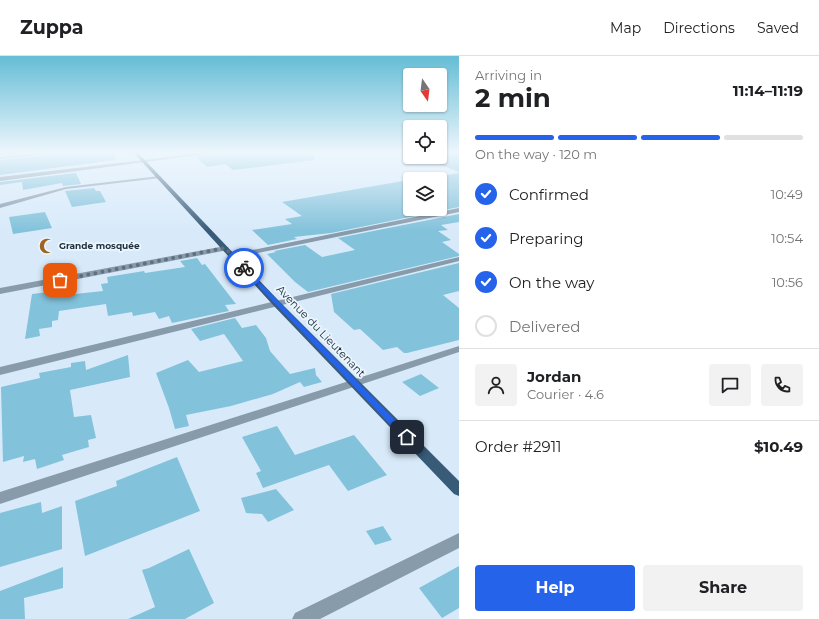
<!DOCTYPE html>
<meta charset="utf-8">
<style>
:root{--surface:#fff;--page:#f2f2f2;--text:#202124;--muted:#757577;--line:#e0e0e0;--accent:#2563eb}
body{margin:0;font-family:Montserrat,sans-serif;background:var(--page);color:var(--text);height:100vh;display:flex;flex-direction:column;font-size:15px;white-space:nowrap}
*{box-sizing:border-box;margin:0}
p{font-size:13px;color:var(--muted)}
.icon{flex:none;width:22px;height:22px;fill:none;stroke:currentColor;stroke-width:2;stroke-linecap:round;stroke-linejoin:round}
.map{position:relative;flex:1;overflow:hidden}
.sheet{display:flex;flex-direction:column;background:var(--surface);width:360px}
.sheet>*{flex:none}
.needle{width:26px;rotate:166deg}
.buttons{position:absolute;left:403px;top:12px;display:grid;gap:8px}
.buttons a{display:grid;place-items:center;width:44px;height:44px;border-radius:4px;background:var(--surface);box-shadow:0 1px 3px #0004;font-size:20px}
.pin{position:absolute;display:grid;place-items:center;width:34px;height:34px;color:#fff;margin:-17px;border-radius:8px;box-shadow:0 2px 6px #0006}
.courier{position:absolute;display:grid;place-items:center;width:40px;height:40px;margin:-20px;border:3px solid #2563eb;border-radius:50%;background:#fff;color:#222;box-shadow:0 1px 5px #0007}
.overview em{font-style:normal;font-weight:700}
.overview div{display:flex;flex-direction:column-reverse}
.overview{display:flex;align-items:center;justify-content:space-between;height:68px;padding:0 16px}
h1{font-size:26px;font-weight:700;line-height:30px}
.bar{display:grid;grid-template-columns:repeat(4,1fr);gap:6px 4px;align-content:center;height:48px;padding:0 16px}
.bar i{height:5px;border-radius:3px;background:var(--line)}
.bar .current{background:var(--accent)}
.bar p{grid-column:span 4}
.line{display:flex;align-items:center;gap:10px;padding:0 16px;border-top:1px solid var(--line)}
.line div{flex:1}
.round{display:grid;place-items:center;flex:none;width:42px;height:42px;border-radius:4px;background:var(--page)}
ol{padding:0 16px;list-style:none}
li{display:flex;align-items:center;gap:12px;height:44px}
li p{margin-inline-start:auto}
li .icon{padding:4px;border-radius:50%;background:var(--accent);color:#fff;stroke-width:4}
li:last-child{color:var(--muted)}
li i{width:22px;height:22px;border:2px solid var(--line);border-radius:50%}
.action{display:flex;gap:8px;margin-top:auto;padding:8px 16px}
.action a{flex:1;height:46px;border-radius:4px;background:var(--accent);color:#fff;font-size:16px;font-weight:700;line-height:46px;text-align:center}
.action a+a{background:var(--page);color:var(--text)}
header{display:flex;align-items:center;gap:24px;box-sizing:border-box;height:56px;padding:0 20px;background:var(--surface);border-bottom:1px solid var(--line)}
header strong{font-size:19px}
nav{display:flex;gap:22px;margin-inline-start:auto;font-size:14px}
main{display:flex;flex:1;min-height:0}
.map>svg:first-child{display:block}
.building{fill:#83c2db}
.lines{fill:none;stroke-linecap:round;stroke-linejoin:round}
.service{fill:#889bab;fill-rule:evenodd}
.minor{fill:#889bab;fill-rule:evenodd}
.primary{fill:#385b78;fill-rule:evenodd}
.route{fill:#2563eb}
.done{stroke:#5f7180;stroke-width:4;stroke-dasharray:0 7.2}
.labels{text-anchor:middle;stroke-width:3.5;stroke-linejoin:round;paint-order:stroke}
.far-poi-label{font-size:9px;font-weight:bold;fill:#1e303f;stroke:#ecf6fe;text-anchor:start}
.street-label{font-size:11px;fill:#1e303f;stroke:#ecf6fe}
</style>
<header>
<strong>Zuppa</strong>
<nav><a>Map</a><a>Directions</a><a>Saved</a></nav>
</header>
<main>
<div class="map">
<svg width="459" height="563" viewBox="0 0 459 563">
<rect width="100%" height="100%" fill="#d8eafa"/>
<path class="building" d="M0 96H37L0 99Z
M63 96H114L115 104 0 119V104L62 97Z
M223 96H314V104L233 114 225 108 207 111 196 101 222 97Z
M440 96H459V116L421 101H440Z
M76 117 81 128 63 130 62 127 23 134 22 126 0 129V126Z
M459 117V151L331 177 294 181 297 183 268 189 252 174 292 168 285 163 302 160 282 146 403 125H410V153H440V123H423Z
M94 132 96 135H100L106 146 72 151 65 135Z
M45 156 52 172 13 178 9 161Z
M459 158V166L441 169 448 174 438 175 451 184 442 186 459 198V200L308 236 295 226 267 198 276 196 274 195 305 189 322 201 355 194 338 182Z
M197 202 202 209 205 208 236 248 225 249 229 255 172 267 169 260 159 263 155 256 133 260 132 256 108 260 106 248 59 255 58 264 52 265V271L39 273 40 280 25 283 32 238 74 233 75 238 103 235 101 228 108 227 107 221 144 215 145 217 185 211 180 205Z
M459 207V235L443 239 459 252V284L407 297H404L397 291 383 294 360 273 354 274 334 256 331 238Z
M235 262 242 272 256 269 266 282 270 295 290 318 315 312 316 319 322 326 304 331 300 326 273 338 231 350 186 359 189 370 175 373 169 352 156 317 188 304 199 316 243 305 224 278 200 285 191 273Z
M128 299 130 321 70 334 74 361 91 359 96 382 88 384 89 391 62 399 64 404 37 413 35 403 23 406 24 400 3 406 1 331 40 322 39 317 71 311V307L85 305 86 314Z
M421 318 439 332 420 340 402 326Z
M277 370 295 399 354 379 387 419 348 435 329 409 263 432 256 417 261 415 242 381Z
M177 401 200 455 85 500 75 445 117 430 116 425Z
M276 433 294 454 268 466 262 458 246 457 241 442Z
M41 446 42 457 62 450V493L0 511V457Z
M383 470 392 484 375 489 366 475Z
M189 493 214 547 185 563H128L155 551 142 514 149 512Z
M459 510V552L442 562 419 532Z
M63 511V532L24 542 25 563H0V535Z"/>
<g class="lines">
<path class="service" d="M159 120 161 121V122L66 133 0 152V148L66 131Z"/>
<path class="minor" d="M49 96H62L0 103V101Z
M211 96H222L0 125V121Z
M459 152V156L233 202 229 200 233 198Z
M225 190 229 192 228 194 0 238V232Z
M459 201V205L0 319V311Z
M459 290V296L0 448V436Z
M459 477V492L320 563H292L295 557Z"/>
<path class="primary" d="M133 96H137L279 245 459 425V440L454 438 273 249Z"/>
</g>
<linearGradient id="sky" x2="0" y2="1"><stop stop-color="#65bdd6"/><stop offset="0.55" stop-color="#edf6fd"/><stop offset="1" stop-color="#edf6fd" stop-opacity="0"/></linearGradient>
<rect width="459" height="175" fill="url(#sky)"/>
<path class="route" d="M244 210 410 379V383H404L242 213Z"/>
<g class="lines">
<path class="done" d="M60 224 225 192 244 212"/>
</g>
<defs>
<symbol id="mosque-bare" viewBox="-9 -9 18 18"><path d="M3.5-4.9A6 6 0 1 0 3.5 4.9A5 5 0 1 1 3.5-4.9Z" fill="#9f6524" stroke="#ecf6fe" stroke-width="2.5" paint-order="stroke"/></symbol>
</defs>
<g fill-rule="evenodd">
<use href="#mosque-bare" x="36" y="179" width="22" height="22"/>
</g>
<g class="labels">
<g class="far-poi-label">
<text x="59" y="193">Grande mosquée</text>
</g>
<g class="street-label">
<text transform="translate(321 275) rotate(46)" y="4">Avenue du Lieutenant</text>
</g>
</g>
</svg>
<div class="buttons">
<a><svg class="needle" viewBox="-14 -14 28 28"><path d="M0-13l5 13h-10z" fill="#e53935"/><path d="M0 13l5-13h-10z" fill="#757577"/></svg></a>
<a><svg class="icon" aria-label="locate" viewBox="0 0 24 24"><circle cx="12" cy="12" r="6"/><path d="M12 2v4M12 18v4M2 12h4M18 12h4"/></svg></a>
<a><svg class="icon" aria-label="layers" viewBox="0 0 24 24"><path d="M12 4l9 5-9 5-9-5zM3 14l9 5 9-5"/></svg></a>
</div>
<div class="pin" style="left:60px;top:224px;background:#ea580c"><svg class="icon" aria-label="bag" viewBox="0 0 24 24"><path d="M5 8h14l-1 12H6zM9 8a3 3 0 0 1 6 0"/></svg></div>
<div class="pin" style="left:407px;top:381px;background:#1f2937"><svg class="icon" aria-label="home" viewBox="0 0 24 24"><path d="M3 11l9-7 9 7M6 9v11h12V9"/></svg></div>
<div class="courier" style="left:244px;top:212px"><svg class="icon" aria-label="bike" viewBox="0 0 24 24"><circle cx="6" cy="16" r="4"/><circle cx="18" cy="16" r="4"/><path d="M6 16l4-8h5l3 8M10 8l3 8H6M13 5h3"/></svg></div>
</div>
<section class="sheet">
<div class="overview"><div><h1>2 min</h1><p>Arriving in</p></div><em>11:14–11:19</em></div>
<div class="bar"><i class="current"></i><i class="current"></i><i class="current"></i><i></i><p>On the way · 120 m</p></div>
<ol>
<li><svg class="icon" aria-label="check" viewBox="0 0 24 24"><path d="M5 12l5 5 9-10"/></svg>Confirmed<p>10:49</p></li>
<li><svg class="icon" aria-label="check" viewBox="0 0 24 24"><path d="M5 12l5 5 9-10"/></svg>Preparing<p>10:54</p></li>
<li><svg class="icon" aria-label="check" viewBox="0 0 24 24"><path d="M5 12l5 5 9-10"/></svg>On the way<p>10:56</p></li>
<li><i></i>Delivered</li>
</ol>
<div class="line" style="height:72px"><a class="round"><svg class="icon" aria-label="person" viewBox="0 0 24 24"><circle cx="12" cy="8" r="4"/><path d="M4 21q1-7 8-7t8 7"/></svg></a><div><b>Jordan</b><p>Courier · 4.6</p></div><a class="round"><svg class="icon" aria-label="chat" viewBox="0 0 24 24"><path d="M4 5h16v11H9l-5 4z"/></svg></a><a class="round"><svg class="icon" aria-label="phone" viewBox="0 0 24 24"><path d="M5 4h4l2 5-3 2q2 4 5 5l2-3 5 2v4C11 20 4 13 5 4z"/></svg></a></div>
<div class="line" style="height:52px"><div>Order #2911</div><b>$10.49</b></div>
<div class="action"><a>Help</a><a>Share</a></div>
</section>
</main>
